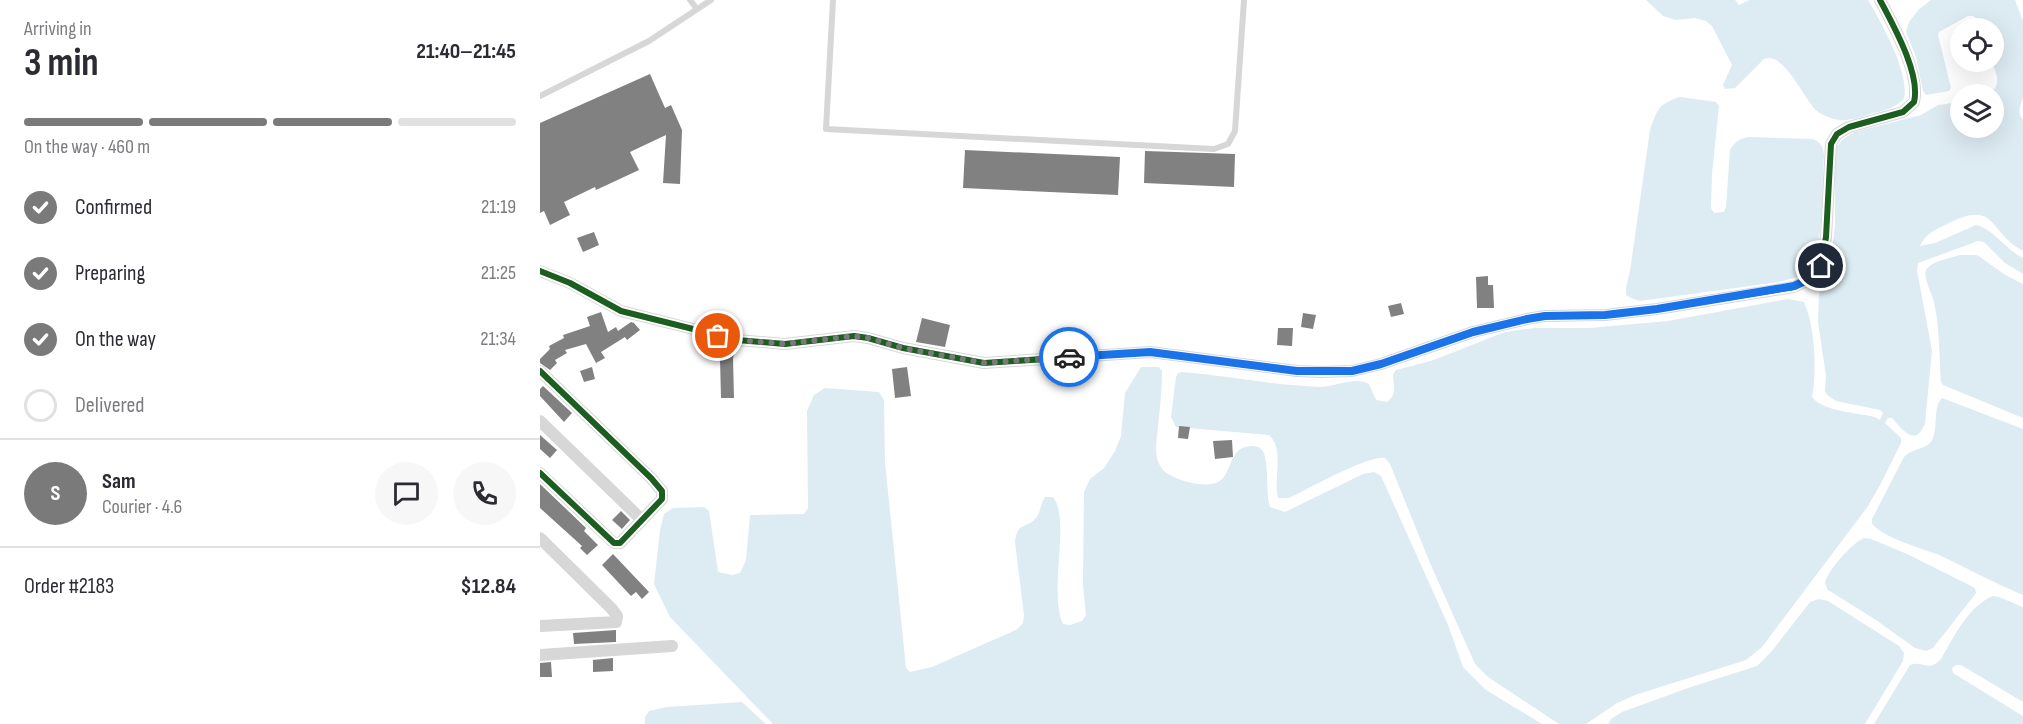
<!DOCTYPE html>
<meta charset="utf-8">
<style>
:root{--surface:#fff;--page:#f7f7f7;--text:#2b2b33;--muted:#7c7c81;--line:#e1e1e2;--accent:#7a7a7a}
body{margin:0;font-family:"Sofia Sans Condensed",sans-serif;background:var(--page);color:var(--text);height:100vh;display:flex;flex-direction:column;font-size:22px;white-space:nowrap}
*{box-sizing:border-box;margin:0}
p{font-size:20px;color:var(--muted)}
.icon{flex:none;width:33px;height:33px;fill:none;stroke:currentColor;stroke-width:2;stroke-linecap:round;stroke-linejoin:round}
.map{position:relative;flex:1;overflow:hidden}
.details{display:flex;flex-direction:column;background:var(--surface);width:540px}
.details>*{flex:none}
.tools{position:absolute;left:1410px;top:18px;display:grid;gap:12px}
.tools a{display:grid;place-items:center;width:54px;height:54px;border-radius:50%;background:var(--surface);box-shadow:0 6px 24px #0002;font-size:30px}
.pin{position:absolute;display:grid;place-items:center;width:51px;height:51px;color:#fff;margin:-26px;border:3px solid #fff;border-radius:50%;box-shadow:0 2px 6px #0007}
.courier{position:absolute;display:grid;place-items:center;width:60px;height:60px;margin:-30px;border:4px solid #1a73e8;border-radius:50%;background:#fff;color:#222;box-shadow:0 2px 8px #0007}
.overview em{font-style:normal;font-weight:700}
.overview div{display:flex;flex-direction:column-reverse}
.overview{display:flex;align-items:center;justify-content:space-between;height:102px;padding:0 24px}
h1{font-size:39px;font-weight:700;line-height:45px}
.bar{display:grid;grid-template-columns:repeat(4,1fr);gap:9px 6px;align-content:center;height:72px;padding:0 24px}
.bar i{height:8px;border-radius:4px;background:var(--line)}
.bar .selected{background:var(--accent)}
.bar p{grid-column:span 4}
.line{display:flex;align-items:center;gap:15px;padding:0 24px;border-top:2px solid var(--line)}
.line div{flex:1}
.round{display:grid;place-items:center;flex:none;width:63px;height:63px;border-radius:32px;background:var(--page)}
ol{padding:0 24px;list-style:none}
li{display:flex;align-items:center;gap:18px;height:66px}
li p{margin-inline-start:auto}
li .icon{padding:6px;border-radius:50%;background:var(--accent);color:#fff;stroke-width:4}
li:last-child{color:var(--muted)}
li i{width:33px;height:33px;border:3px solid var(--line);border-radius:50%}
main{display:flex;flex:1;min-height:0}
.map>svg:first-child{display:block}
.water{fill:#ddebf3}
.building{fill:#818181}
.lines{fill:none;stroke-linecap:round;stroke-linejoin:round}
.service{stroke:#d7d7d7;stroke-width:6}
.minor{stroke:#d7d7d7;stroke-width:12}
.cycleway-casing{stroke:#fff;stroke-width:10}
.cycleway{stroke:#1b5e20;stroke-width:6}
.done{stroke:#7a7a7a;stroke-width:6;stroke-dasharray:0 10.8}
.route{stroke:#1a73e8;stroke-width:8}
</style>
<main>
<section class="details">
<div class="overview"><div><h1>3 min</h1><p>Arriving in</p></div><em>21:40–21:45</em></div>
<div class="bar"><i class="selected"></i><i class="selected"></i><i class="selected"></i><i></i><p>On the way · 460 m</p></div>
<ol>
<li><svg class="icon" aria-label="check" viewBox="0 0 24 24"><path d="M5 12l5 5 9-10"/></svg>Confirmed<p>21:19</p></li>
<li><svg class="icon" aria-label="check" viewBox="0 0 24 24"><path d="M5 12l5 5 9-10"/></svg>Preparing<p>21:25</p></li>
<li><svg class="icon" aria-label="check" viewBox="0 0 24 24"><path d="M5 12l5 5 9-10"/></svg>On the way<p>21:34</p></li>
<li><i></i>Delivered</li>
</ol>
<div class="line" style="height:108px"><b class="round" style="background:var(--accent);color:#fff">S</b><div><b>Sam</b><p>Courier · 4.6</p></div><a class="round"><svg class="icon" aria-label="chat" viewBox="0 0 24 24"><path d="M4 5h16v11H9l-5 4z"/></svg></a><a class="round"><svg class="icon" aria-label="phone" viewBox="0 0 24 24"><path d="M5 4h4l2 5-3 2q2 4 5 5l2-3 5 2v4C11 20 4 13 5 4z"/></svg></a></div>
<div class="line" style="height:78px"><div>Order #2183</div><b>$12.84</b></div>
</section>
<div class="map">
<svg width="1483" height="724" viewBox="0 0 1483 724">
<rect width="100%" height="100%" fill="#fff"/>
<path class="water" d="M1106 0H1195L1199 5 1209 0H1328C1341 22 1370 73 1364 99 1355 108 1343 111 1330 114 1319 118 1306 122 1294 119 1289 118 1281 114 1277 111 1264 100 1244 50 1224 59L1195 88 1185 89 1183 85 1192 65 1172 26 1166 21 1155 18 1136 20 1123 16Z
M1391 0H1475L1483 21V98C1480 106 1477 113 1483 120V251C1446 231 1458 198 1405 225 1395 230 1384 235 1380 246L1395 243 1436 225C1455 230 1466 250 1483 258V274L1465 263 1444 242 1438 241 1378 263 1377 270 1392 351 1385 423C1376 448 1363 430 1352 418H1348L1345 423 1361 438V443L1341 483 1328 506 1222 647 1206 660 1095 695 1077 703 1046 724H1019L948 677 935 664 890 563 850 464 845 458C830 454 766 490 749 498H738C733 479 745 449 729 435L636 427 631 417 636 377 638 373 642 372C688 376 733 385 780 387 795 387 816 376 829 384L836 400 847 402C858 393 853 387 853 374L856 370 891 361 965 332 994 328H1049L1128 321 1248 299 1264 302C1275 325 1277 372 1272 397 1282 411 1317 413 1335 417L1340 420 1343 413 1340 410 1296 401 1287 395 1285 391 1286 376 1278 322 1279 295 1292 250 1295 225V149L1303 139 1314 132 1381 115 1398 105 1420 102V128H1454V94H1449C1462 85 1457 75 1452 62H1454V28H1439L1436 18 1433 16H1428L1399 32 1398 35 1411 88 1409 91 1386 95 1383 91 1376 57 1366 32 1369 22 1379 9Z
M1140 97 1176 102 1179 106 1172 174 1171 208 1174 213 1184 212 1186 207 1190 150C1195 141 1200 139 1209 137L1273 139C1281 143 1283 146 1284 155 1282 181 1284 251 1269 269 1262 277 1250 279 1239 282L1100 301 1091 298 1086 295V288L1090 271 1110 130C1117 110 1118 104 1140 97Z
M1420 255H1437L1467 276 1483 284V418L1403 385 1401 382C1399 355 1400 329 1394 302 1392 294 1383 277 1386 270 1391 261 1411 258 1420 255Z
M601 367H619L622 371C622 389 620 408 618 426 617 439 613 456 621 467 628 480 669 490 680 481 690 473 690 457 699 450 705 446 716 444 721 449 730 456 725 493 730 507L745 512 823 474 834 472 841 476 908 625 923 667 946 690 1002 724H233L130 617 114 584 120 530 124 514 133 508 164 507 169 511 178 572 192 575 200 573 206 560 210 515 264 514 268 508 267 411 274 395 285 388 339 392 344 400 345 462 366 668 370 672 392 667 476 630 483 623 484 615 475 542C477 520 489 530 498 515 501 509 501 503 505 497H513C531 519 508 591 523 624L530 625 542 621 546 615 543 585 544 492 550 479 564 468 575 451 581 436 585 393Z
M1402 398 1483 429V595C1454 583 1427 568 1399 555 1381 548 1344 538 1332 524V519L1364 457C1374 447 1387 450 1392 440 1399 427 1392 409 1402 398Z
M1324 538 1331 539 1367 554 1435 588 1436 593 1393 648 1386 651 1375 648 1336 620 1288 590 1285 583C1288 570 1311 544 1324 538Z
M1453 596 1459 597 1483 607V702L1421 665H1416L1412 668 1413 673 1483 716V724H1334L1370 665C1384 660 1388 673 1401 659 1414 637 1428 606 1453 596Z
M1279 599 1288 601 1359 646 1364 653 1363 661 1325 724H1068L1071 719 1082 712 1148 688 1217 666 1232 651 1270 602Z
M202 702 226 724H105V717L109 711 127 707Z"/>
<path class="building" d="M110 74 125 108 131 105 142 130 140 184 123 183 126 135 90 152 99 170 56 190 55 187 24 202 30 215 10 225 4 211 0 213V123Z
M425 150 580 157 578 195 423 188Z
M605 151 695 154 694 187 604 183Z
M54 232 59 245 43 252 37 238Z
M948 276V285H953L954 308H937L936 277Z
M861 303 864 314 851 317 848 306Z
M61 312 68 332 76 327 78 331 91 322 94 323 100 330 87 340 85 337 61 352 65 358 56 363 46 344 25 350 27 353 15 360 17 363 10 370 0 363V359L10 349 9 346 24 338 23 335 50 326 47 317Z
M763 313 776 315 773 329 761 327Z
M382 318 410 325 405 347 376 342Z
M738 328H753L752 346 737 345Z
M185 345 196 348 193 358 194 398H181L180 359Z
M52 367 55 379 44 382 40 371Z
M367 367 371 396 355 398 352 369Z
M3 386 32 413 24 422 0 396V389Z
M639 426 650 427 648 439 638 438Z
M0 435 17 450 10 458 0 449Z
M692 440 693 457 675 459 673 441Z
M0 484 46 528 44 531 58 545 47 555 40 548 42 546 0 508Z
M81 511 90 520 82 529 72 520Z
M73 554 109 592 102 599 96 592 91 596 62 565Z
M76 630V642L34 644 33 633Z
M73 658V671L53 672V660Z
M11 662 12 677H0V663Z"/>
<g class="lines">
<path class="service" d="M150 0 157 9
M293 0 286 129 674 149 688 144 695 131 704 0
M0 96 109 41 171 0"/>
<path class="minor" d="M0 271 30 283 81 311 197 340 245 344 314 336 328 338 363 348 444 363 610 352 757 371 782 372 812 371 841 364 933 332 987 319 1005 316 1065 315 1117 309 1254 287 1272 278 1281 266 1286 237 1291 144 1297 134 1309 127 1363 112 1374 102C1381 74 1353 25 1340 0
M0 371 111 478 122 491V499L80 543H74L0 473
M0 421 102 520
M0 538 72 609 77 616 76 622 0 626
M0 655 132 646"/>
<defs>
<path id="cycleway" d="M0 271 30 283 81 311 197 340 245 344 314 336 328 338 363 348 444 363 610 352 757 371 782 372 812 371 841 364 933 332 987 319 1005 316 1065 315 1117 309 1254 287 1272 278 1281 266 1286 237 1291 144 1297 134 1309 127 1363 112 1374 102C1381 74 1353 25 1340 0
M0 371 111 478 122 491V499L80 543H74L0 473"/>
</defs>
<use href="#cycleway" class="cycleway-casing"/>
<use href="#cycleway" class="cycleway"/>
</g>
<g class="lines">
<path class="done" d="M178 336 197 340 245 344 314 336 328 338 363 348 444 363 529 357"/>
<path class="route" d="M529 357 610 352 757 371H812L841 364 933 332 987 319 1005 316 1065 315 1117 309 1254 286 1272 278 1281 266"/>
</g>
</svg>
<div class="tools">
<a><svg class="icon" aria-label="locate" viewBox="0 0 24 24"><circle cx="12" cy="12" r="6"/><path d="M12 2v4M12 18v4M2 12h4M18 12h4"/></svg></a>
<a><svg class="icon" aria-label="layers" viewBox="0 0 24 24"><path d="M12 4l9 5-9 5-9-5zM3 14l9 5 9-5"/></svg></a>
</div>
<div class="pin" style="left:178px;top:336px;background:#ea580c"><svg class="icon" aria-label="bag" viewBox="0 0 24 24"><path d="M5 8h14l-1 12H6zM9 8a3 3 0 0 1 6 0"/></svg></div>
<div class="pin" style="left:1281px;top:266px;background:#1f2937"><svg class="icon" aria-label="home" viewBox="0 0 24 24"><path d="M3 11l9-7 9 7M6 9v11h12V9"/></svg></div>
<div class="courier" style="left:529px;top:357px"><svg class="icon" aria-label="car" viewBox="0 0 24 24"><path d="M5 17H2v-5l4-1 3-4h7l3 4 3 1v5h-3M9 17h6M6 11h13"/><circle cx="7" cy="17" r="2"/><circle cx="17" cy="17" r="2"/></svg></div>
</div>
</main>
